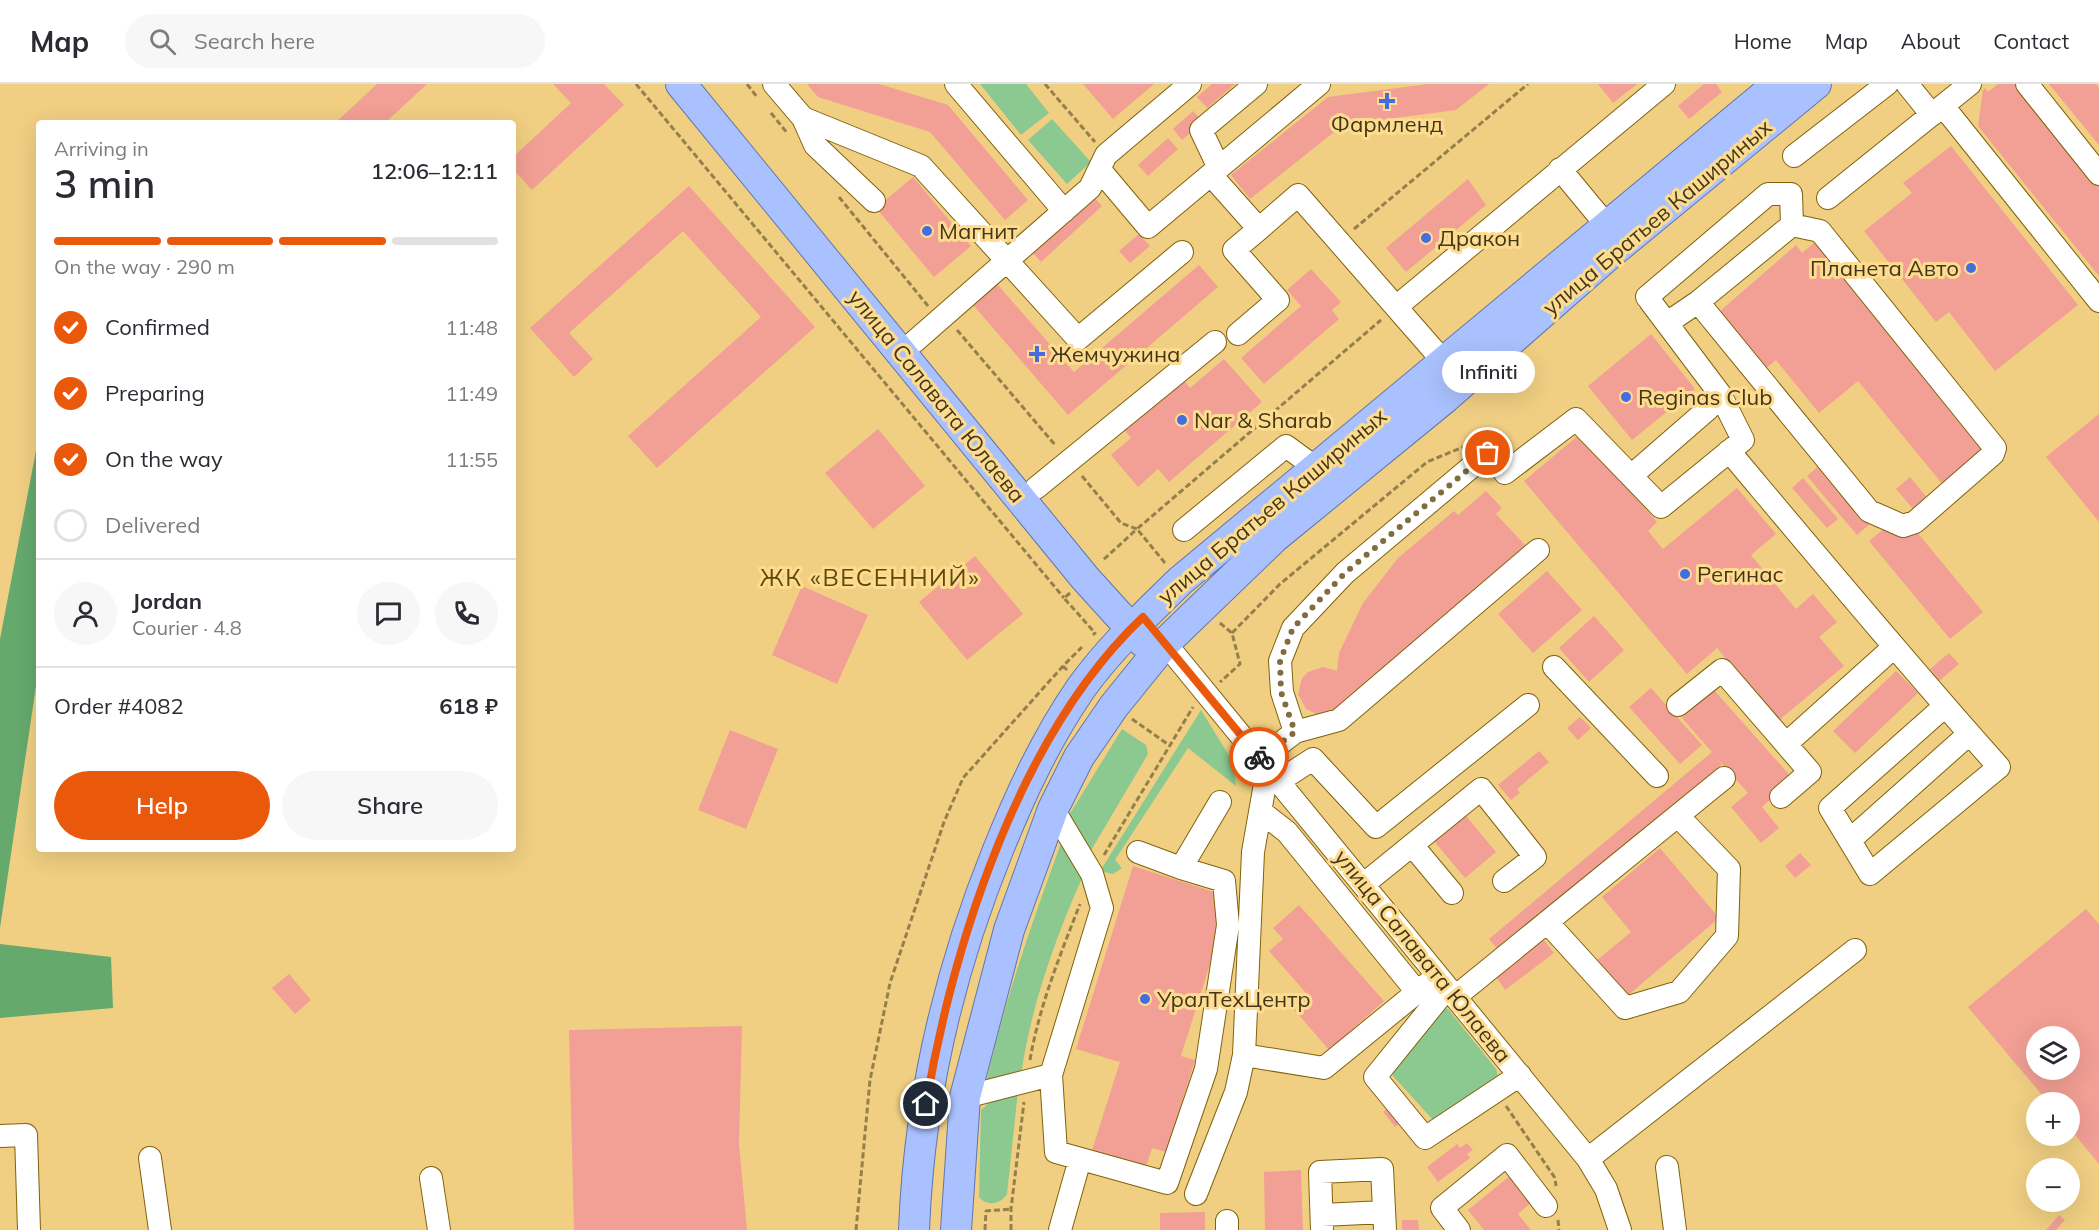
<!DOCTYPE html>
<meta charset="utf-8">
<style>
:root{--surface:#fff;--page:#f7f7f7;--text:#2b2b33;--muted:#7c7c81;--line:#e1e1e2;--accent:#ea580c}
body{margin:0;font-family:Mulish,sans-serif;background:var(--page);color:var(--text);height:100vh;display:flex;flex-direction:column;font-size:22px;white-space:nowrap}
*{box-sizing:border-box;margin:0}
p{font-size:20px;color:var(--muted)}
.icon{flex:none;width:33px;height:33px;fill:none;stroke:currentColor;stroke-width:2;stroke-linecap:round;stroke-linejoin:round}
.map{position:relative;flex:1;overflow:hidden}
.details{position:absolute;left:36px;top:36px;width:480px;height:732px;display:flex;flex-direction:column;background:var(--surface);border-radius:6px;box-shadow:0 6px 24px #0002}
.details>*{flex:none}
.fabs{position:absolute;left:2026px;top:942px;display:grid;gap:12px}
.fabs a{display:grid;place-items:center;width:54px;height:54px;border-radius:50%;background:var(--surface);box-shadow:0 6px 24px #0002;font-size:30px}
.pin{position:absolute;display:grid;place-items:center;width:51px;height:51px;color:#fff;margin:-26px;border:3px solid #fff;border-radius:50%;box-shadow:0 2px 6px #0007}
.courier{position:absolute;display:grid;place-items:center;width:60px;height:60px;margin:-30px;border:4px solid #ea580c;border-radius:50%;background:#fff;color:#222;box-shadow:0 2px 8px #0007}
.bubble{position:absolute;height:42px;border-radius:21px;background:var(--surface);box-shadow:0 6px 24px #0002;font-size:20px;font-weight:600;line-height:42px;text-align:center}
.overview em{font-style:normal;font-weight:600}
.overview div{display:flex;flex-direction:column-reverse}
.overview{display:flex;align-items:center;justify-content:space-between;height:102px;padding:0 18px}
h1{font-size:39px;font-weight:600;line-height:45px}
.bar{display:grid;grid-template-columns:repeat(4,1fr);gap:9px 6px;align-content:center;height:72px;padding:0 18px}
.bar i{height:8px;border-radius:4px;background:var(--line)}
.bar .selected{background:var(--accent)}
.bar p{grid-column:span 4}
.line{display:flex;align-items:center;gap:15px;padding:0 18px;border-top:2px solid var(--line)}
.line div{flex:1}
.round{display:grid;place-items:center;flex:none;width:63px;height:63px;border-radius:32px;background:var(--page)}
ol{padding:0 18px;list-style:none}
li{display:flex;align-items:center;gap:18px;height:66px}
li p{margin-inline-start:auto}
li .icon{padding:6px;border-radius:50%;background:var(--accent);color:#fff;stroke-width:4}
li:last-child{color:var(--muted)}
li i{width:33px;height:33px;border:3px solid var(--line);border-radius:50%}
.button{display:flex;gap:12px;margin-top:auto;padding:12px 18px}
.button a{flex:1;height:69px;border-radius:36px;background:var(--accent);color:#fff;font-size:24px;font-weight:600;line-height:69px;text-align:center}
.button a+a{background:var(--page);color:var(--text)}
header{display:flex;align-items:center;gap:36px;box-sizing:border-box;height:84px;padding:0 30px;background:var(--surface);border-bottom:2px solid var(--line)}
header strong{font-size:28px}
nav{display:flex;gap:33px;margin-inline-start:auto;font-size:21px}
.search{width:420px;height:54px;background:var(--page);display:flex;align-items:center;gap:15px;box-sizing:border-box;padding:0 21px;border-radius:33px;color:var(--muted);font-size:22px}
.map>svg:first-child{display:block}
.green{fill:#8bc991}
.forest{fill:#65a96d}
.building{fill:#f29f95;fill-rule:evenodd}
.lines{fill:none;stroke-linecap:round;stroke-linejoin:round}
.minor-casing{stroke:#80620b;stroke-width:24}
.major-casing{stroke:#6175ad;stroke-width:32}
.path{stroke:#957f4b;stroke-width:3;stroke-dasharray:6 3;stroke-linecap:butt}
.minor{stroke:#fff;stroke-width:22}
.major{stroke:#a9c1fe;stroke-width:30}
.done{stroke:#806c3d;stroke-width:6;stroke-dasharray:0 10.8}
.route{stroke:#ea580c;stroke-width:8}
.poi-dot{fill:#466ddf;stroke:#fddc90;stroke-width:2}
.labels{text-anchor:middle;stroke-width:6;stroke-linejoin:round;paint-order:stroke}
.poi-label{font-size:22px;fill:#443718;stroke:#fddc90;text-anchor:start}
.street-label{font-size:22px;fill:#443718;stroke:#fddc90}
.neighbourhood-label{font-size:24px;letter-spacing:1.5px;fill:#5f4909;stroke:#fddc90}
</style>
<header>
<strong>Map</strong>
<div class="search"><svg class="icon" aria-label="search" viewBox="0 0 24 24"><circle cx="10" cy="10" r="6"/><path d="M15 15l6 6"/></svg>Search here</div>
<nav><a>Home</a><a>Map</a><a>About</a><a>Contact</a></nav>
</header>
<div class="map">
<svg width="2099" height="1146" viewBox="0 0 2099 1146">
<rect width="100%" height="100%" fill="#f0cf83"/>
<path class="green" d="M980 0H1026L1049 29 1021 51Z
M1052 35 1091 78 1067 100 1028 56Z
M1201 626 1233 678 1236 702 1188 664 1115 776 1122 784 1113 790 1104 788 1102 784Z
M1122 645 1146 661 1148 670 1086 775 1068 733Z
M1063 754 1082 794C1054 857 1031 923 1021 991L986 999C1005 915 1033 835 1063 754Z
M1443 923 1448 925 1496 985 1498 992 1434 1037 1393 992 1392 988Z
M1018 1007 1007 1110C1001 1120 987 1123 979 1113L981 1026 995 1013Z"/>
<path class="forest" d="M39 351V582L0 844V555Z
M0 860 111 873 113 924 0 934Z"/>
<path class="building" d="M377 0H427L385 39H335Z
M553 0H604L624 21 532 106 513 85V73L571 19Z
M807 0H879L948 21 1028 116 1005 136 930 48 818 13Z
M1083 0H1154L1113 35Z
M1212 0H1235L1207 24 1197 13Z
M1428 0H1489L1456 26 1343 41 1250 115 1231 91 1328 13Z
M1598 0H1637L1613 19Z
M1704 0H1716L1722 8 1689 35 1678 22Z
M1998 0H2016L2099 103V192L1978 42 1983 6 1985 4 1988 8Z
M2049 0H2096L2099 4V61Z
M1193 27 1203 38 1182 56 1173 45Z
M1168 54 1178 65 1148 92 1138 81Z
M1951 62 2078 221 1995 287 1949 228 1936 238 1864 147 1912 109 1903 99Z
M913 93 971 162 934 193 876 124Z
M1468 95 1486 121 1406 188 1386 164Z
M689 102 815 243 657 384 628 352 761 233 683 147 569 249 593 275 574 293 530 244Z
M1093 112 1102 122 1041 178 1032 168Z
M1139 150 1150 162 1130 179 1119 167Z
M1820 154 1991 363 1944 402 1858 297 1819 329 1776 276 1765 285 1719 228 1796 161 1802 169Z
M1199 181 1218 203 1068 331 967 214 991 193 1074 288Z
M1311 185 1341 218 1332 226 1339 235 1264 300 1241 274 1301 222 1287 206Z
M1651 250 1695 305 1632 356 1588 302Z
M1224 275 1262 318 1169 398 1158 385 1138 403 1111 371 1131 354 1120 341 1178 290 1190 304Z
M2099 330V438L2046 373Z
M878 345 925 402 873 445 825 389Z
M1581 349 1657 438 1648 447 1663 465 1737 404 1776 450 1751 471 1796 525 1813 510 1837 538 1819 553 1844 582 1778 637 1717 564 1687 590 1524 397Z
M1821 380 1871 439 1857 451 1807 392Z
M1910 393 1928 415 1914 426 1896 405Z
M1803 394 1838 435 1827 444 1792 404Z
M1486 407 1502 424 1496 430 1527 463 1346 615 1343 622 1321 632 1306 625 1298 610 1302 594 1308 588 1323 583 1337 587 1339 569 1363 519 1398 474 1454 427 1458 431Z
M1902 430 1983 528 1950 555 1869 457Z
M975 472 1023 530 967 576 919 518Z
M1547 487 1582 526 1533 569 1498 530Z
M802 502 868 531 837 600 772 571Z
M1594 532 1624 566 1589 598 1559 564Z
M1949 569 1959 580 1939 597 1930 585Z
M1896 587 1918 609 1855 669 1833 647Z
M1651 604 1702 661 1680 680 1629 623Z
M1714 606 1793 695 1762 723 1779 744 1761 759 1731 723 1748 709 1716 673 1722 681 1500 868 1489 855 1712 668 1682 634Z
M1580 633 1591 644 1578 656 1567 644Z
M730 646 778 665 746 745 698 726Z
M1539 667 1549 678 1517 705 1520 709 1511 716 1498 701Z
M1466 732 1496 768 1465 794 1434 757Z
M1660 764 1719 834 1626 913 1596 877 1631 848 1602 813Z
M1800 769 1811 781 1795 794 1785 782Z
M1133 782 1217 809 1215 864 1181 972 1195 976 1166 1068 1152 1064 1146 1083 1092 1066 1120 978 1076 965Z
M1299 821 1384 917 1329 966 1292 923 1307 910 1269 867 1283 855 1273 844Z
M2086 825 2099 840V1080L2070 1045V1018H2048L1968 923ZM2037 952H2070V986H2037Z
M1543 855 1554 869 1505 906 1495 891Z
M289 890 311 916 295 930 272 904Z
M742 942 739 1060 747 1146H574L569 946Z
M1403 1011 1415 1027 1395 1043 1383 1028Z
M1467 1059 1473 1066 1467 1070 1470 1074 1438 1098 1427 1083 1457 1060 1460 1064Z
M1301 1086 1303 1146H1265L1264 1088Z
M1511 1091 1533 1117 1518 1130 1531 1146H1484L1468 1126Z
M1205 1128V1146H1160V1129Z
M2059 1131 2065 1136 2056 1146H2046Z
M1402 1136H1418L1419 1146H1402Z"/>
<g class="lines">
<defs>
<path id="minor" d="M774 0 803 34 921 82 1078 255 1182 168
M956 0 1064 127
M1907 0 1932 31
M2027 0 2099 90
M1943 22 2099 217
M803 34 815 61 874 117
M1794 72 1887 0
M1219 84 1201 46 1256 0
M1560 85 1608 143
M1100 86 1148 143 1319 0
M1211 91 1259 145 1298 111 1444 278
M1828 114 1970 0
M1647 213 1768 110H1791L1792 141 1698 218 1667 239
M1698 218 1869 427 1903 442 1915 438 1993 370 1995 364 1820 147 1792 141
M1396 223 1664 0
M1238 250 1278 216 1234 166 1259 145
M914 258 1090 104 1106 71 1190 0
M1729 367C1818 473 1907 580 1999 683L1870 790 1830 724 1945 622
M1505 389 1576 335 1661 423 1743 356 1720 310 1650 217
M1631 392 1708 325
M1036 404 1215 258
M1184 446 1286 362 1316 384
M1165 559 1588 1075 1606 1105 1620 1146
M1554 583 1657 692
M1678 621 1722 586 1810 688 1781 713
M1295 648 1339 636 1538 466
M1786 660 1894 563
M1260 675 1295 648 1282 608 1280 577 1293 544 1345 489 1488 369
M1279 697 1313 675 1376 743 1528 621
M1260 727 1287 748 1417 908
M1850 756 1969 650
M1412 761 1452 809
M1138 768 1181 784 1220 718
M1364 800 1481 705 1535 773 1504 797
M1547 838 1625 924 1679 908 1727 852 1729 785 1678 732
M1447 904 1375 993 1425 1054 1520 991
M1455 913 1724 694
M1244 971 1324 984 1427 900
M1051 991 1056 1068 1167 1099 1206 985 1228 841 1224 797 1181 784
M965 1013 1051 991 1102 824 1092 790 1053 725
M0 1052 26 1051 29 1146
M150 1074 160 1146
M1588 1075 1855 866
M1667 1083 1675 1146
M431 1094 439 1146
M1196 1110 1236 1008 1244 971 1253 768 1268 683
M1322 1131 1384 1128
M1227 1137V1146
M1060 1146 1080 1075
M1322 1146 1320 1088 1382 1085 1385 1146
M1459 1146 1442 1124 1507 1071 1546 1122"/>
<path id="major" d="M681 0 1085 494 1143 558
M914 1146C919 1015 949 887 998 766 1021 709 1046 655 1081 604 1109 565 1145 531 1180 497L1778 0
M956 1146 965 1013 1009 846 1053 725 1079 673 1114 622 1165 559 1275 453 1445 314 1612 168 1816 0"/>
</defs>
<use href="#minor" class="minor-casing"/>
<use href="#major" class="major-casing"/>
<path class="path" d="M636 0 1064 514
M747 0 757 13
M1045 0 1095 58
M771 29 788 50
M839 113 928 222
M1354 145 1528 0
M957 246 1056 362
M1082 392 1121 439 1137 445 1102 477
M1165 479 1137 445 1381 236
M1070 509 1064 514 1095 549 1093 551
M1220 539 1232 549 1240 580 1220 598
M1232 549 1280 500 1427 378 1463 363
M1067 586 1063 582 1082 563
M1132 635 1169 661
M1104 771 1193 623
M1030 976C1039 923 1060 871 1080 820
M1506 1022 1555 1094 1556 1102
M1558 1136 1559 1146
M856 1146 870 996 890 899 944 738 963 694 1063 582
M985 1146 986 1127 1011 1125
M1011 1146V1125L1024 1018"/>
<use href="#minor" class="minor"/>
<use href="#major" class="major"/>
</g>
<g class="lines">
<path class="done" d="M1259 673 1260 675 1295 648 1281 608 1280 577 1293 544 1345 489 1488 369"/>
<path class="route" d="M926 1020C954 857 1020 649 1143 533L1259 673"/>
</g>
<g class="poi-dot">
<path d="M1384 8h6v6h6v6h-6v6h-6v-6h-6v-6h6z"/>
<circle cx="927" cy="147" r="6"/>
<circle cx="1426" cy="154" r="6"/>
<circle cx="1971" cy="184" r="6"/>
<path d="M1034 261h6v6h6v6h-6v6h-6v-6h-6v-6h6z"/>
<circle cx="1626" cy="313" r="6"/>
<circle cx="1182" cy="336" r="6"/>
<circle cx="1685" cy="490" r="6"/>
<circle cx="1145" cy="915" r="6"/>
</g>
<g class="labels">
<g class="poi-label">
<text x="1387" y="48" text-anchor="middle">Фармленд</text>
<text x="939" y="155">Магнит</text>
<text x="1438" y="162">Дракон</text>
<text x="1959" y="192" text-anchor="end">Планета Авто</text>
<text x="1050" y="278">Жемчужина</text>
<text x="1638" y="321">Reginas Club</text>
<text x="1194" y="344">Nar &amp; Sharab</text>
<text x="1697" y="498">Регинас</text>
<text x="1157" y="923">УралТехЦентр</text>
</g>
<g class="street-label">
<text transform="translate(1657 133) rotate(-40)" y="8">улица Братьев Кашириных</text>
<text transform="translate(937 312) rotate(51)" y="8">улица Салавата Юлаева</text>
<text transform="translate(1272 422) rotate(-40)" y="8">улица Братьев Кашириных</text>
<text transform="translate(1423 872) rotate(51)" y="8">улица Салавата Юлаева</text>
</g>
<g class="neighbourhood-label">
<text x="870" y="502">ЖК «ВЕСЕННИЙ»</text>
</g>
</g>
</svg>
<div class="fabs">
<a><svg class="icon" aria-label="layers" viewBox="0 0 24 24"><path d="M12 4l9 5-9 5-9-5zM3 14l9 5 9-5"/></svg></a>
<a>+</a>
<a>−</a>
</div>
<div class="pin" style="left:1488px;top:369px;background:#ea580c"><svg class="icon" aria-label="bag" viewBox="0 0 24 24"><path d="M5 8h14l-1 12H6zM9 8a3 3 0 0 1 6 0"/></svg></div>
<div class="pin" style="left:926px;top:1020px;background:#1f2937"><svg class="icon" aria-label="home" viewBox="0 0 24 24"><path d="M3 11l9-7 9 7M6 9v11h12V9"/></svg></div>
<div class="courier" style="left:1259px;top:673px"><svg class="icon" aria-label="bike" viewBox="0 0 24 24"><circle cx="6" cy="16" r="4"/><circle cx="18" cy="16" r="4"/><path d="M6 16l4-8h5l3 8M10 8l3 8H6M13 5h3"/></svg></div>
<div class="bubble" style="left:1442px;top:267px;width:93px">Infiniti</div>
<section class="details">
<div class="overview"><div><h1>3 min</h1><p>Arriving in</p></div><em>12:06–12:11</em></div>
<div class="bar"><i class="selected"></i><i class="selected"></i><i class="selected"></i><i></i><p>On the way · 290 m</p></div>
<ol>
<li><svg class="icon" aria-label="check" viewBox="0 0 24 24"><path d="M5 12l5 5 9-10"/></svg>Confirmed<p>11:48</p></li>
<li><svg class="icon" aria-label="check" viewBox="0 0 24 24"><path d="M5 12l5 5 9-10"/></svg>Preparing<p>11:49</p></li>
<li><svg class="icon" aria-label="check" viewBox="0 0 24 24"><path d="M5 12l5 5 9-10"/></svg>On the way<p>11:55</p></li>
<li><i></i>Delivered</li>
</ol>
<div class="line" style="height:108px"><a class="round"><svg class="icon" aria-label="person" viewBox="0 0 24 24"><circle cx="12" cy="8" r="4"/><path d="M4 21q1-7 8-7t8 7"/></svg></a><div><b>Jordan</b><p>Courier · 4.8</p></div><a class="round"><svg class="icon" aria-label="chat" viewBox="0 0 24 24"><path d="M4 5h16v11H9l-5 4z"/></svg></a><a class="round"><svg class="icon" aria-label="phone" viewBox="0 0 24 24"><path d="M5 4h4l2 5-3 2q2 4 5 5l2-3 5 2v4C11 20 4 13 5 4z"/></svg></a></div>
<div class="line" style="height:78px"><div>Order #4082</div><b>618 ₽</b></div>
<div class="button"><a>Help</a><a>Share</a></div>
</section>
</div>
